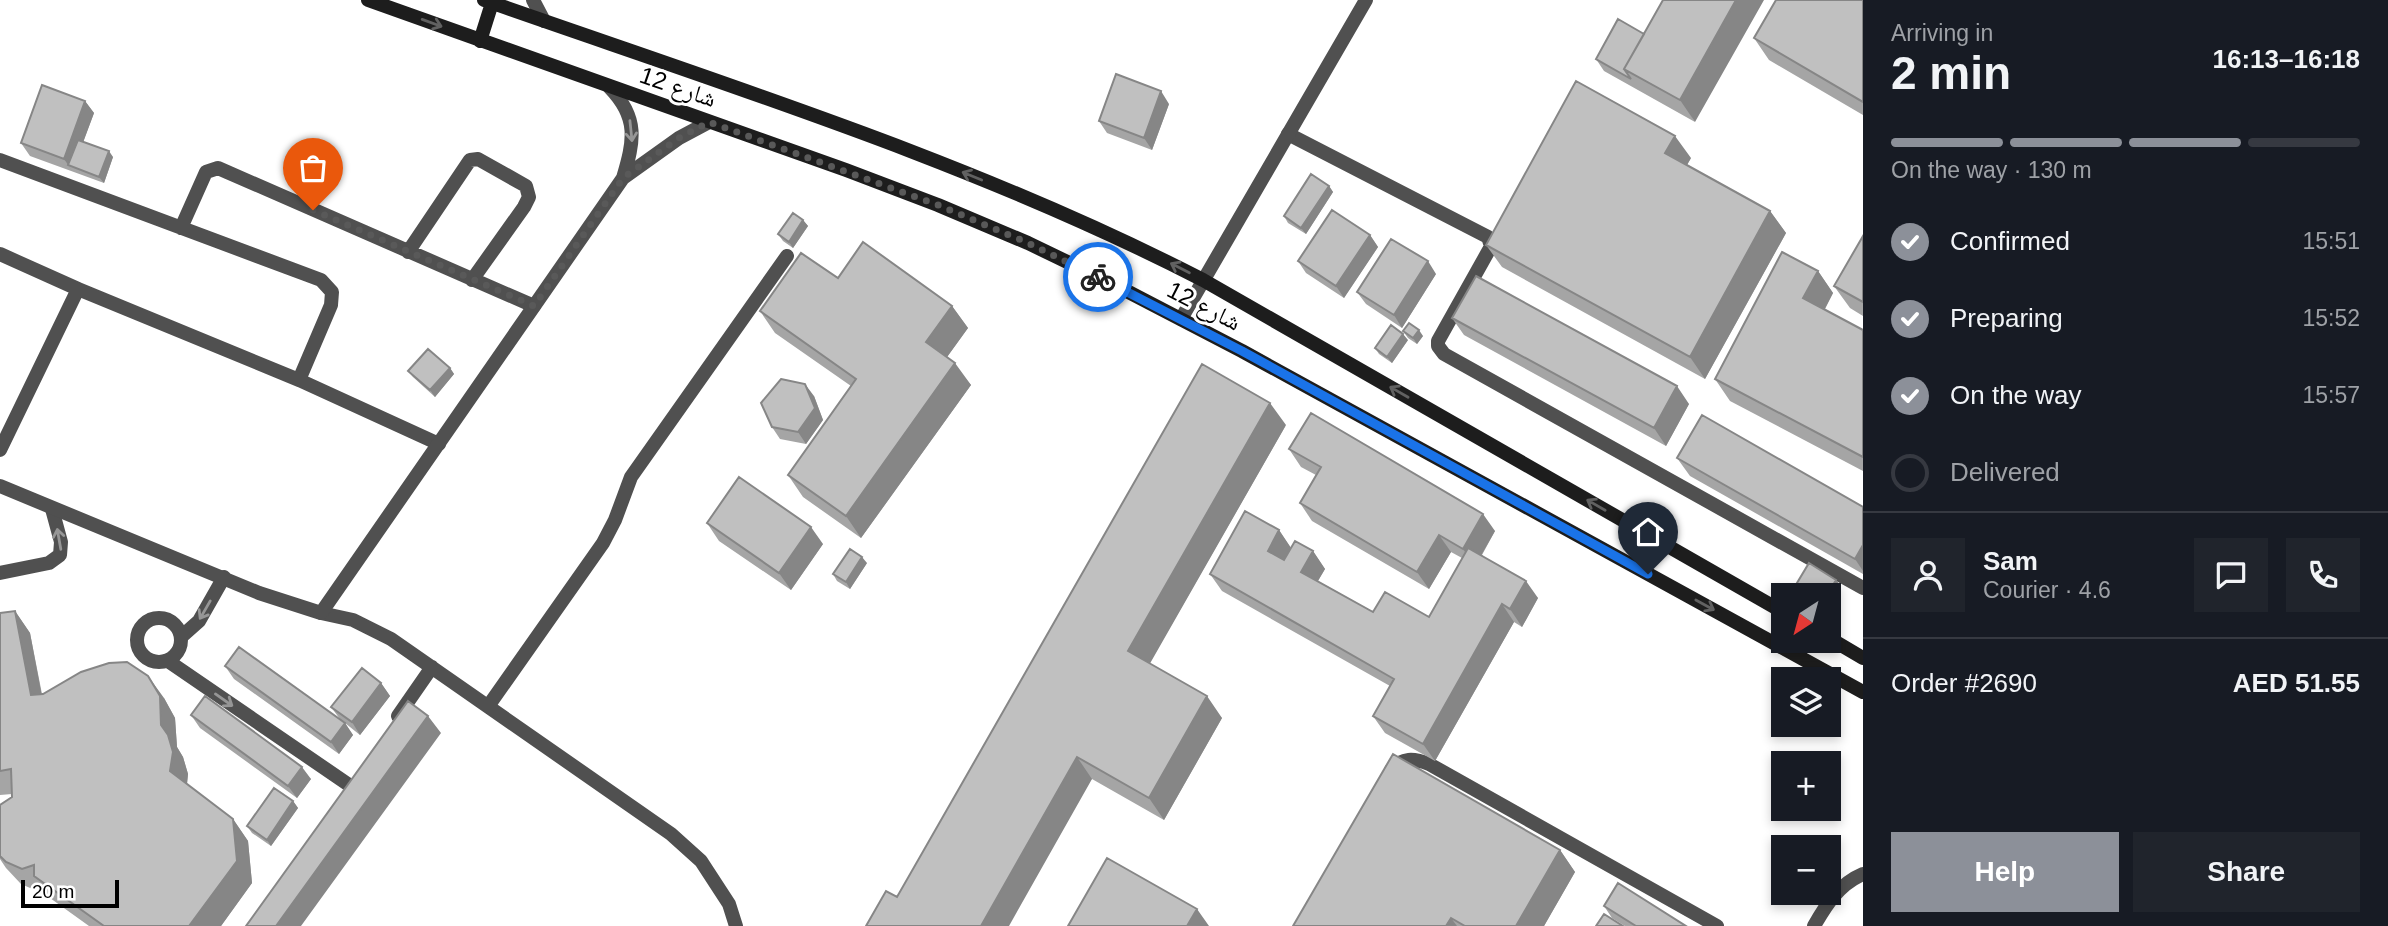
<!DOCTYPE html>
<meta charset="utf-8">
<style>
:root{--surface:#171b24;--page:#20242c;--text:#f1f3f6;--muted:#9ea1a6;--line:#363941;--accent:#8c9099}
body{margin:0;font-family:Arial,"Noto Naskh Arabic",sans-serif;background:var(--page);color:var(--text);height:100vh;display:flex;flex-direction:column;font-size:26px;white-space:nowrap}
*{box-sizing:border-box;margin:0}
p{font-size:23px;color:var(--muted)}
.icon{flex:none;width:38px;height:38px;fill:none;stroke:currentColor;stroke-width:2;stroke-linecap:round;stroke-linejoin:round}
.map{position:relative;flex:1;overflow:hidden}
.panel{display:flex;flex-direction:column;background:var(--surface);width:525px}
.panel>*{flex:none}
.needle{width:46px;rotate:216deg}
.buttons{position:absolute;left:1771px;top:583px;display:grid;gap:14px}
.buttons a{display:grid;place-items:center;width:70px;height:70px;border-radius:0px;background:var(--surface);box-shadow:0 4px 10px #0003;font-size:35px}
.scale{position:absolute;left:21px;bottom:18px;width:98px;box-sizing:border-box;padding-left:7px;border:4px solid #000;border-top:0;font-size:19px;line-height:24px;white-space:nowrap;color:#000;-webkit-text-stroke:5px #fff;paint-order:stroke}
.pin{position:absolute;display:grid;place-items:center;width:60px;height:60px;color:#fff;margin:-72px -30px;border-radius:50% 50% 50% 0;rotate:-45deg;box-shadow:0 0 7px #0007}
.pin .icon{rotate:45deg}
.courier{position:absolute;display:grid;place-items:center;width:70px;height:70px;margin:-35px;border:5px solid #1a73e8;border-radius:50%;background:#fff;color:#222;box-shadow:0 2px 9px #0007}
.summary em{font-style:normal;font-weight:800}
.summary div{display:flex;flex-direction:column-reverse}
.summary{display:flex;align-items:center;justify-content:space-between;height:119px;padding:0 28px}
h1{font-size:46px;font-weight:800;line-height:52px}
.bar{display:grid;grid-template-columns:repeat(4,1fr);gap:10px 7px;align-content:center;height:84px;padding:0 28px}
.bar i{height:9px;border-radius:5px;background:var(--line)}
.bar .on{background:var(--accent)}
.bar p{grid-column:span 4}
.line{display:flex;align-items:center;gap:18px;padding:0 28px;border-top:2px solid var(--line)}
.line div{flex:1}
.round{display:grid;place-items:center;flex:none;width:74px;height:74px;border-radius:0px;background:var(--page)}
ol{padding:0 28px;list-style:none}
li{display:flex;align-items:center;gap:21px;height:77px}
li p{margin-inline-start:auto}
li .icon{padding:7px;border-radius:50%;background:var(--accent);color:#fff;stroke-width:4}
li:last-child{color:var(--muted)}
li i{width:38px;height:38px;border:4px solid var(--line);border-radius:50%}
.button{display:flex;gap:14px;margin-top:auto;padding:14px 28px}
.button a{flex:1;height:80px;border-radius:0px;background:var(--accent);color:#fff;font-size:28px;font-weight:800;line-height:80px;text-align:center}
.button a+a{background:var(--page);color:var(--text)}
main{display:flex;flex:1;min-height:0}
.map>svg:first-child{display:block}
.lines{fill:none;stroke-linecap:round;stroke-linejoin:round}
.lane{stroke:#505050;stroke-width:14}
.street{stroke:#505050;stroke-width:14}
.secondary{stroke:#1d1d1d;stroke-width:14}
.wall{fill:#a5a5a5}
.shaded-wall{fill:#868686}
.building{fill:#c0c0c0;stroke:#868686;stroke-width:2}
.oneway{stroke:#616161}
.oneway2{stroke:#969696}
.done{stroke:#595959;stroke-width:7;stroke-dasharray:0 12.6}
.route{stroke:#1a73e8;stroke-width:9}
.labels{text-anchor:middle;stroke-width:6;stroke-linejoin:round;paint-order:stroke}
.street-label{font-size:24px;fill:#000;stroke:#fff}
</style>
<main>
<div class="map">
<svg width="1863" height="926" viewBox="0 0 1863 926">
<rect width="100%" height="100%" fill="#fff"/>
<g class="lines">
<path class="lane" d="M1288 134 1488 237 1491 246 1489 250 1438 341V346L1444 354 1863 588
M0 160 321 280 332 292 331 305 299 380
M181 228 206 172 218 168 534 306
M408 252 470 160 478 159 526 186 529 197 524 207 472 280
M0 254 78 289 0 450
M78 289 299 380 439 444
M0 573 49 563 60 555 61 542 52 509
M321 613 353 620 391 639 671 834 701 861 729 904 736 926
M137 640a22 22 0 1 1 44 0a22 22 0 1 1-44 0Z
M181 637 199 621 224 577
M168 661 349 785
M489 705 603 543 615 520 631 477 787 256
M398 716 432 667
M1391 770C1402 757 1414 758 1429 764L1717 926
M1814 926C1826 905 1839 884 1863 874"/>
<path class="street" d="M533 0 544 21
M623 178 679 138 709 122
M1181 319 1366 0
M0 486 259 593 321 613 623 178C634 141 639 118 610 88"/>
<path class="secondary" d="M368 0 846 170 938 205 1028 243 1117 286 1242 351 1863 692
M484 0C726 85 974 162 1203 280L1783 612
M480 41 492 3
M1829 638 1863 658"/>
</g>
<path class="wall" d="M1863 0V115L1769 60 1754 38Z
M1644 34 1695 122 1604 71 1596 59Z
M85 101 94 113 83 142 113 157 104 183 30 156 21 143Z
M1169 104 1152 150 1107 133 1099 121Z
M1691 158 1687 165 1770 211 1786 233 1705 379 1502 267 1486 245Z
M1329 186 1333 192 1306 234 1288 223 1284 216Z
M803 220 808 226 793 248 783 241 778 234Z
M1370 235 1378 247 1344 298 1306 273 1298 261Z
M1863 236V316L1850 308 1834 286Z
M1818 271 1833 293 1825 309 1863 330V471L1730 401 1715 379Z
M1436 274 1402 328 1366 304 1357 292Z
M838 278 952 306 968 328 947 357 971 385 861 538 803 497 788 475 851 386 775 333 760 311Z
M1452 318 1689 404 1666 446 1464 335Z
M1403 331 1423 336 1417 344 1408 338Z
M1408 340 1392 363 1379 354 1375 348Z
M450 368 454 374 435 397 413 377 408 371Z
M814 396 823 420 806 444 780 439 772 427Z
M1286 425 1149 664 1222 718 1164 820 1092 779 866 926 897 897Z
M1289 449 1495 531 1482 555 1538 598 1522 627 1514 622 1435 761 1385 733 1373 716 1390 686 1222 591 1210 574 1279 530 1291 548 1313 551 1325 569 1318 581 1373 612 1429 617 1462 558 1451 552 1429 589 1312 521 1300 503 1316 475 1301 467Z
M1677 458 1863 507V574L1690 476Z
M707 523 823 544 791 590 719 541Z
M867 563 850 589 837 581 833 574Z
M15 611 30 633 42 694 164 698 175 718 177 747 183 757 188 774 187 784 233 819 248 841 252 883 221 926H89L50 898 43 889 37 891 21 884 6 868 0 859V805L12 797V794L0 795V613Z
M225 666 340 719 331 707 381 683 390 696 360 735 345 723 353 735 339 754 234 679Z
M191 715 311 779 297 798 200 728Z
M293 801 298 808 271 846 252 833 247 826Z
M1560 850 1575 872 1544 926H1293Z
M1604 906 1686 926H1625L1612 918Z"/>
<path class="shaded-wall" d="M1736 0H1764L1695 122 1680 100Z
M1161 91 1169 104 1152 150 1144 138Z
M85 101 94 113 74 167 68 165 73 172 64 159Z
M1675 136 1691 158 1681 175 1665 153Z
M109 151 113 157 104 183 99 177Z
M1329 186 1333 192 1306 234 1301 228Z
M1770 211 1786 233 1705 379 1690 357Z
M803 220 808 226 793 248 789 242Z
M1370 235 1378 247 1344 298 1336 286Z
M1428 261 1436 274 1402 328 1394 315Z
M1818 271 1833 293 1819 320 1803 298Z
M952 306 968 328 942 364 926 342Z
M1419 330 1423 336 1417 344 1413 338Z
M1403 334 1408 340 1392 363 1387 357Z
M955 363 971 385 861 538 846 516Z
M450 368 454 374 435 397 430 390Z
M805 384 814 396 823 420 806 444 798 432Z
M1677 386 1689 404 1666 446 1654 428Z
M1270 403 1286 425 1144 674 1128 651Z
M1483 514 1495 531 1475 566 1463 549Z
M811 527 823 544 791 590 779 573Z
M1279 530 1291 548 1280 568 1268 551Z
M1439 535 1451 552 1429 589 1417 572Z
M1863 545V571L1855 559Z
M1313 551 1325 569 1313 589 1301 572Z
M862 557 867 563 850 589 846 582Z
M1836 580 1841 586 1829 606V595H1827Z
M1526 581 1538 598 1522 627 1510 609Z
M1502 604 1514 622 1435 761 1423 744Z
M15 611 30 633 46 718 31 695Z
M148 676 164 698 175 718 177 747 183 757 188 774 186 793 170 771Z
M381 683 390 696 360 735 352 722Z
M1207 696 1222 718 1164 820 1149 798Z
M428 716 441 733 301 926H276Z
M345 723 353 735 339 754 331 742Z
M1077 757 1092 779 1009 926H981Z
M302 767 311 779 297 798 288 786Z
M293 801 298 808 271 846 267 840Z
M233 819 248 841 252 883 221 926H189Z
M1560 850 1575 872 1544 926H1516Z
M1197 909 1209 926H1187Z
M1451 918 1457 926H1446Z"/>
<path class="building" d="M1663 0H1736L1680 100 1624 69Z
M1776 0H1863V102L1754 38Z
M1618 19 1644 34 1624 69 1631 79 1596 59Z
M1116 74 1161 91 1144 138 1099 121Z
M1576 81 1675 136 1665 153 1770 211 1690 357 1486 245Z
M42 85 85 101 64 159 21 143Z
M78 140 109 151 99 177 68 165Z
M1311 174 1329 186 1301 228 1284 216Z
M1332 210 1370 235 1336 286 1298 261Z
M793 213 803 220 789 242 778 234Z
M1863 236V302L1834 286Z
M1391 239 1428 261 1394 315 1357 292Z
M863 242 952 306 926 342 955 363 846 516 788 475 856 379 760 311 801 253 838 278Z
M1782 252 1818 271 1803 298 1863 330V457L1715 379Z
M1476 276 1677 386 1654 428 1452 318Z
M1409 323 1419 330 1413 338 1403 331Z
M1391 325 1403 334 1387 357 1375 348Z
M428 349 450 368 430 390 408 371Z
M1202 364 1270 403 1128 651 1207 696 1149 798 1077 757 981 926H866L886 891 897 897Z
M781 379 805 384 815 408 798 432 772 427 761 403Z
M1311 413 1483 514 1463 549 1439 535 1417 572 1300 503 1321 467 1289 449Z
M1702 415 1863 507V545L1855 559 1677 458Z
M739 477 811 527 779 573 707 523Z
M1245 511 1279 530 1268 551 1284 560 1295 541 1313 551 1301 572 1373 612 1385 592 1429 617 1468 548 1526 581 1510 609 1502 604 1423 744 1373 716 1394 679 1210 574Z
M850 549 862 557 846 582 833 574Z
M1809 563 1836 580 1827 595H1805L1794 588Z
M15 611 31 695 43 694 81 672 109 663 127 662 148 676 160 696 161 725 168 735 173 752 170 771 233 819 237 861 189 926H104L34 876V865L22 869 6 862 0 856V805L12 797 11 769 0 771V613Z
M239 647 345 723 331 742 225 666Z
M362 668 381 683 352 722 331 707Z
M205 696 302 767 288 786 191 715Z
M408 701 428 716 276 926H246Z
M1393 754 1560 850 1516 926H1465L1451 918 1446 926H1293Z
M274 788 293 801 267 840 247 826Z
M1107 858 1197 909 1187 926H1068Z
M1618 883 1686 926H1636L1604 906Z
M1604 914 1623 926H1596Z"/>
<defs><path id="oneway-shaft" d="M-6 0H5M1.5-3L5.5 0L1.5 3" fill="none" stroke-width="1.6" stroke-linecap="round" stroke-linejoin="round" transform="scale(1.75)"/></defs>
<g class="oneway">
<use href="#oneway-shaft" transform="translate(432 23) rotate(20)"/>
<use href="#oneway-shaft" transform="translate(972 176) rotate(-158)"/>
<use href="#oneway-shaft" transform="translate(1180 268) rotate(-153)"/>
<use href="#oneway-shaft" transform="translate(1399 392) rotate(-150)"/>
<use href="#oneway-shaft" transform="translate(1596 505) rotate(-150)"/>
<use href="#oneway-shaft" transform="translate(1705 605) rotate(29)"/>
</g>
<g class="oneway2">
<use href="#oneway-shaft" transform="translate(631 131) rotate(84)"/>
<use href="#oneway-shaft" transform="translate(59 539) rotate(-100)"/>
<use href="#oneway-shaft" transform="translate(205 610) rotate(120)"/>
<use href="#oneway-shaft" transform="translate(224 700) rotate(35)"/>
</g>
<g class="lines">
<path class="done" d="M313 210 534 306 623 178 679 138 709 122 938 205 1028 243 1098 277"/>
<path class="route" d="M1098 277 1242 351 1648 574"/>
</g>
<g class="labels">
<g class="street-label">
<text transform="translate(678 87) rotate(19)" y="8">شارع 12</text>
<text transform="translate(1204 306) rotate(27)" y="8">شارع 12</text>
</g>
</g>
</svg>
<div class="buttons">
<a><svg class="needle" viewBox="-14 -14 28 28"><path d="M0-13l5 13h-10z" fill="#e53935"/><path d="M0 13l5-13h-10z" fill="#9ea1a6"/></svg></a>
<a><svg class="icon" aria-label="layers" viewBox="0 0 24 24"><path d="M12 4l9 5-9 5-9-5zM3 14l9 5 9-5"/></svg></a>
<a>+</a>
<a>−</a>
</div>
<div class="scale">20 m</div>
<div class="pin" style="left:313px;top:210px;background:#ea580c"><svg class="icon" aria-label="bag" viewBox="0 0 24 24"><path d="M5 8h14l-1 12H6zM9 8a3 3 0 0 1 6 0"/></svg></div>
<div class="pin" style="left:1648px;top:574px;background:#1f2937"><svg class="icon" aria-label="home" viewBox="0 0 24 24"><path d="M3 11l9-7 9 7M6 9v11h12V9"/></svg></div>
<div class="courier" style="left:1098px;top:277px"><svg class="icon" aria-label="bike" viewBox="0 0 24 24"><circle cx="6" cy="16" r="4"/><circle cx="18" cy="16" r="4"/><path d="M6 16l4-8h5l3 8M10 8l3 8H6M13 5h3"/></svg></div>
</div>
<section class="panel">
<div class="summary"><div><h1>2 min</h1><p>Arriving in</p></div><em>16:13–16:18</em></div>
<div class="bar"><i class="on"></i><i class="on"></i><i class="on"></i><i></i><p>On the way · 130 m</p></div>
<ol>
<li><svg class="icon" aria-label="check" viewBox="0 0 24 24"><path d="M5 12l5 5 9-10"/></svg>Confirmed<p>15:51</p></li>
<li><svg class="icon" aria-label="check" viewBox="0 0 24 24"><path d="M5 12l5 5 9-10"/></svg>Preparing<p>15:52</p></li>
<li><svg class="icon" aria-label="check" viewBox="0 0 24 24"><path d="M5 12l5 5 9-10"/></svg>On the way<p>15:57</p></li>
<li><i></i>Delivered</li>
</ol>
<div class="line" style="height:126px"><a class="round"><svg class="icon" aria-label="person" viewBox="0 0 24 24"><circle cx="12" cy="8" r="4"/><path d="M4 21q1-7 8-7t8 7"/></svg></a><div><b>Sam</b><p>Courier · 4.6</p></div><a class="round"><svg class="icon" aria-label="chat" viewBox="0 0 24 24"><path d="M4 5h16v11H9l-5 4z"/></svg></a><a class="round"><svg class="icon" aria-label="phone" viewBox="0 0 24 24"><path d="M5 4h4l2 5-3 2q2 4 5 5l2-3 5 2v4C11 20 4 13 5 4z"/></svg></a></div>
<div class="line" style="height:91px"><div>Order #2690</div><b>AED 51.55</b></div>
<div class="button"><a>Help</a><a>Share</a></div>
</section>
</main>
